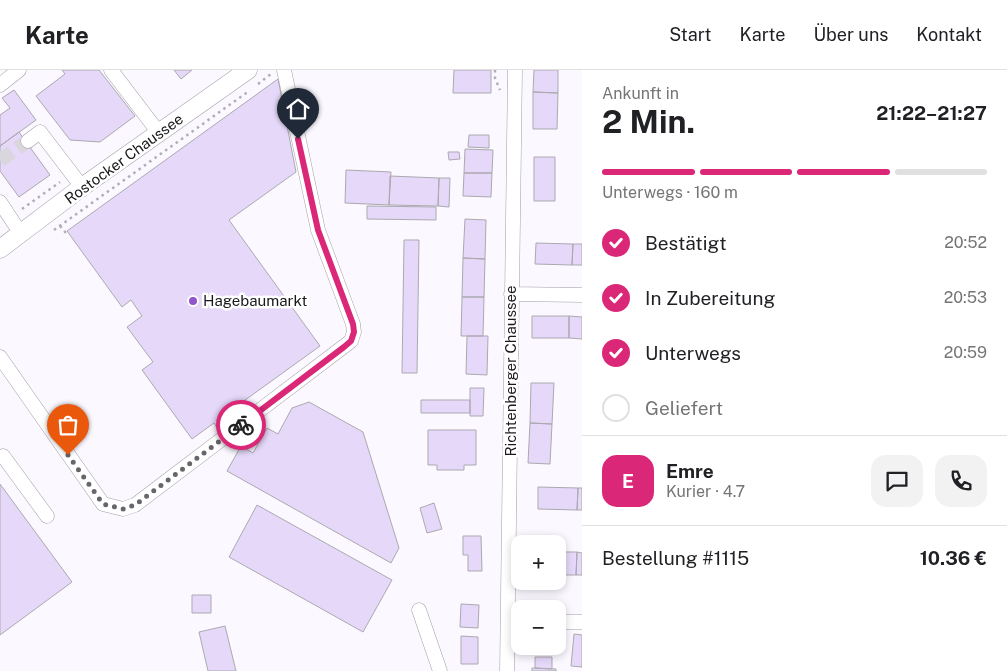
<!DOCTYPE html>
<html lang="de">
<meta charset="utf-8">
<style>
:root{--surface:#fff;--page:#f2f2f2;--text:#202124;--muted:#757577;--line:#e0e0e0;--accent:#db2777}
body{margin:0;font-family:"Public Sans",sans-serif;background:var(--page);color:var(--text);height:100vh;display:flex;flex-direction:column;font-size:19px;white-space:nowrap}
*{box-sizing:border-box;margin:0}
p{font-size:16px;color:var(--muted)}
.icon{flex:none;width:28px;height:28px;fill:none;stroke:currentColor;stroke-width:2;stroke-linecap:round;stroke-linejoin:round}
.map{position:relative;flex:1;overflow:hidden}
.drawer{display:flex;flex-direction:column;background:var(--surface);width:425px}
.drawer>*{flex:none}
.tools{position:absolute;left:511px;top:465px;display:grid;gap:10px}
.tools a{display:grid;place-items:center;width:55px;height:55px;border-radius:10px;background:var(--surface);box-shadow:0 2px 8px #0003;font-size:25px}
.pin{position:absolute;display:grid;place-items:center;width:42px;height:42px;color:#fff;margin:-51px -21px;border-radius:50% 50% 50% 0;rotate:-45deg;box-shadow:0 0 5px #0007}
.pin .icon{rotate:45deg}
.courier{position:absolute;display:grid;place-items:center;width:50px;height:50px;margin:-25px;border:4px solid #db2777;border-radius:50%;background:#fff;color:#222;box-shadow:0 1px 6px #0007}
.headline em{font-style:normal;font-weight:700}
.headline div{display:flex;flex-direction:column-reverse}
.headline{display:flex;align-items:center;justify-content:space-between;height:85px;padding:0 20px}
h1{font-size:32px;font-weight:700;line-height:38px}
.bar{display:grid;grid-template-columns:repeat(4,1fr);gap:8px 5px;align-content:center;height:60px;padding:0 20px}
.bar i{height:6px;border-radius:4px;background:var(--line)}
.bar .current{background:var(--accent)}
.bar p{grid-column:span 4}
.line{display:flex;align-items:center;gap:12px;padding:0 20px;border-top:1px solid var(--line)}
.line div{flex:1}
.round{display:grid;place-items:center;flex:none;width:52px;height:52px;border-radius:15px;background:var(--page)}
ol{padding:0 20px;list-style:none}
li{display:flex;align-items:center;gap:15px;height:55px}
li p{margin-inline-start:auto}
li .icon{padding:5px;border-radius:50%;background:var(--accent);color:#fff;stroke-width:4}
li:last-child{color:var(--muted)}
li i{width:28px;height:28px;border:2px solid var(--line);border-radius:50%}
header{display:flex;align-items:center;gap:30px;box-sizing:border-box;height:70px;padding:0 25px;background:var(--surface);border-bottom:1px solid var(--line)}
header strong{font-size:24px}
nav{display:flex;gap:28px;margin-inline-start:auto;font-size:18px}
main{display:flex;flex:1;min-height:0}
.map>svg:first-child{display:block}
.building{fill:#e6d8f9;stroke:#aba9af}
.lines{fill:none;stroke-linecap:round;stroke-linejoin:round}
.minor-tunnel{stroke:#d9d6dd;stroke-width:14;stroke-dasharray:14 7;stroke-linecap:butt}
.minor-casing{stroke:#a19ea4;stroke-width:15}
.major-casing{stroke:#a19ea4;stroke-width:19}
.path{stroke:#b0aeb3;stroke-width:2.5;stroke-dasharray:2.5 4;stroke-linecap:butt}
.minor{stroke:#fff;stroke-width:14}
.major{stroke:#fff;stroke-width:18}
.done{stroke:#68666a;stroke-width:5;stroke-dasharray:0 9}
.route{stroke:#db2777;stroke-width:6}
.poi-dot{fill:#9355cc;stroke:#fff;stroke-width:2}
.labels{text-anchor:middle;stroke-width:5;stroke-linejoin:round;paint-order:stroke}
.street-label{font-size:15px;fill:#19181a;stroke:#fff}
.poi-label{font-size:15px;fill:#19181a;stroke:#fff;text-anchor:start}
</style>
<header>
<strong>Karte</strong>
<nav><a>Start</a><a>Karte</a><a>Über uns</a><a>Kontakt</a></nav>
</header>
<main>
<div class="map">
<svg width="582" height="601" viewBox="0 0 582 601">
<rect width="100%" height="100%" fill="#fbf8ff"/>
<path class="building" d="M62 0H99L135 46 100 72 70 70 36 26 65 4Z
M174 0H192L181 9Z
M454 0H491V23H453Z
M534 0H558V23L533 22Z
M278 9 296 102 229 150 320 276 223 346 226 351 217 358 214 353 192 369 142 300 153 292 127 257 142 246 131 230 122 237 67 161Z
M14 20 36 50 0 76V45L10 38 2 28Z
M533 22 558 23 557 59H533Z
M19 62 50 105 19 127 0 101V76Z
M469 65H489V78L468 77Z
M465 79 493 80 492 103H464Z
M448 82H459L460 89 449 90Z
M534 87H555V131H534Z
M346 100 391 102 389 135 345 133Z
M464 103H492L491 127 463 126Z
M390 106 439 108 438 136 389 135Z
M439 108H450L449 137 438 136Z
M367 136 436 137V150L367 149Z
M465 149 486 150 485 189 463 188Z
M404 170H419L417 303H402Z
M536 173 573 174 572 195 535 194Z
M573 174H582V195H572Z
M463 188 485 189 484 227H462Z
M462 227H484L483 266H461Z
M532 246H569V268H532Z
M569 246 582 247V269L569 268Z
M467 266H488L487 305 466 304Z
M531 313H554L552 354 530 353Z
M470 318H484L483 346H470Z
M421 330H470V343H421Z
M309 332 363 362 399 478 391 493 227 401 241 376 253 383 267 358 278 364 292 338Z
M530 353 552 354 550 394 528 393Z
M428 360H476V395H464V400H437V395H428Z
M0 414 72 512 0 565Z
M538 417 578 418 577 440 538 439Z
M578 418H582V440H577Z
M434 433 442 459 427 463 420 438Z
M257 435 392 510 363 562 229 487Z
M463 466H481L482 501H468V485H463Z
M558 482H577L576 505H558Z
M577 482 582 483V505H576Z
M192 525H211V543H192Z
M461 534 479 535 478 558 460 557Z
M225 556 236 601H208L199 562Z
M574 564 582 565V597L571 596Z
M461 566 478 567V594H461Z
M535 587H552V599L535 598Z
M532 598 556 599V601H532Z"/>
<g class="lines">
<path class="minor-tunnel" d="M0 90 28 71"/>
<defs>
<path id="minor" d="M111 0 159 63
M0 15 19 0
M28 71 40 62 82 117
M0 132 21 164
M511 224 582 225
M0 287 103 434 123 439 135 435 351 271 354 262 353 254 318 160 284 0
M3 386 47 446
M419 540 440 601
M558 552H582
M507 601 515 0"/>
<path id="major" d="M0 179 82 117 248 0"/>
</defs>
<use href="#minor" class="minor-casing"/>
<use href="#major" class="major-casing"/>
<path class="path" d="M495 0V8L500 20
M258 14 271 4
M22 139 60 112
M60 156 66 163
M54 160 249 21"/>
<use href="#minor" class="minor"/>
<use href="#major" class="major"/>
</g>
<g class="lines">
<path class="done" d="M68 385 103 434 123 439 135 435 241 355"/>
<path class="route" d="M241 355 344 277 351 271 354 262 353 254 318 160 298 69"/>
</g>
<circle class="poi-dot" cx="193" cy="231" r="5"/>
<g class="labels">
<g class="street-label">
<text transform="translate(124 89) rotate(-36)" y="5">Rostocker Chaussee</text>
<text transform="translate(511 301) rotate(-90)" y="5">Richtenberger Chaussee</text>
</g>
<g class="poi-label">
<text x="203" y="236">Hagebaumarkt</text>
</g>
</g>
</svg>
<div class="tools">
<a>+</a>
<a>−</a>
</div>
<div class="pin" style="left:68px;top:385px;background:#ea580c"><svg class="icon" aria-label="bag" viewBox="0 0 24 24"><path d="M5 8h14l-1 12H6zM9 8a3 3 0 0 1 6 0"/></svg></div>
<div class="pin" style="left:298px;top:69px;background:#1f2937"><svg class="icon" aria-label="home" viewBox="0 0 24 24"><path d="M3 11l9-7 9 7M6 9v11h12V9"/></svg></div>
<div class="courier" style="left:241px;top:355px"><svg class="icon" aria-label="bike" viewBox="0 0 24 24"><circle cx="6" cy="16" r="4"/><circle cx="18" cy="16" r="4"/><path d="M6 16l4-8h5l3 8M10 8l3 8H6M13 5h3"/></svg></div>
</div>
<section class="drawer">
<div class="headline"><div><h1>2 Min.</h1><p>Ankunft in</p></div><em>21:22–21:27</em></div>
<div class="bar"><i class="current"></i><i class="current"></i><i class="current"></i><i></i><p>Unterwegs · 160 m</p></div>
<ol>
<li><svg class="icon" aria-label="check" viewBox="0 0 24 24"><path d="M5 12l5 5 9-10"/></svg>Bestätigt<p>20:52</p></li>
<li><svg class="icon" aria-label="check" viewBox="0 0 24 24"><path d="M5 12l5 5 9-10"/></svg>In Zubereitung<p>20:53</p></li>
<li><svg class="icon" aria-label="check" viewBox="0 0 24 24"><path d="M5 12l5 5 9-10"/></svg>Unterwegs<p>20:59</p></li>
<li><i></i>Geliefert</li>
</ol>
<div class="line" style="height:90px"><b class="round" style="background:var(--accent);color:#fff">E</b><div><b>Emre</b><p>Kurier · 4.7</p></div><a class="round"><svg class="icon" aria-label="chat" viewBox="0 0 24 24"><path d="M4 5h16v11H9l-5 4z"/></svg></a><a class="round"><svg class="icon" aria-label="phone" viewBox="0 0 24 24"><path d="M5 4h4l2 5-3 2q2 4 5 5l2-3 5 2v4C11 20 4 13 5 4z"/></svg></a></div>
<div class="line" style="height:65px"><div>Bestellung #1115</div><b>10.36 €</b></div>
</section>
</main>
